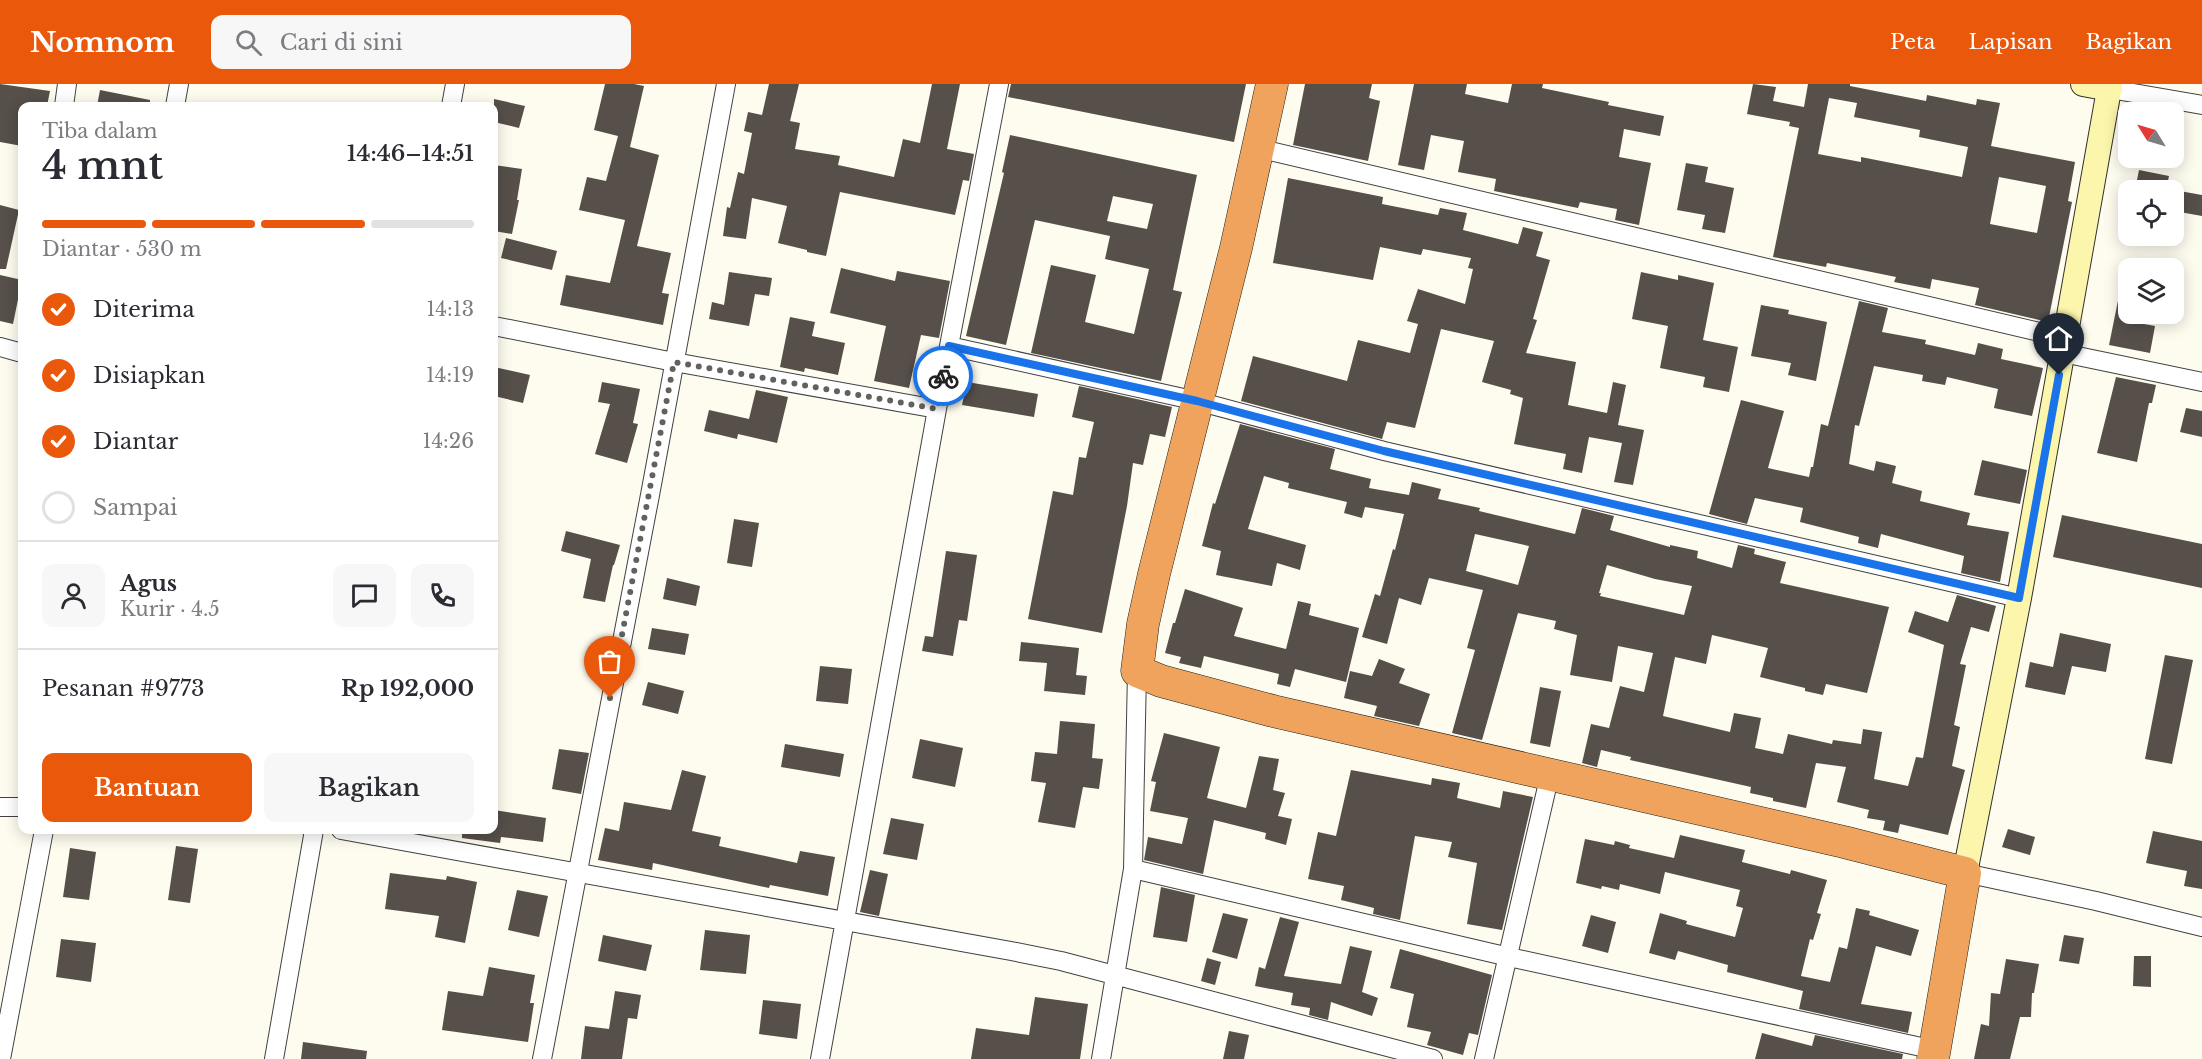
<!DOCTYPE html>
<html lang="id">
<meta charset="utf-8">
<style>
:root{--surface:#fff;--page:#f7f7f7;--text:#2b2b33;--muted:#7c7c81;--line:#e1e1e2;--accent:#ea580c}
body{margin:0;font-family:"Libre Baskerville",serif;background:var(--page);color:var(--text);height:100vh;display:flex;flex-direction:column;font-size:22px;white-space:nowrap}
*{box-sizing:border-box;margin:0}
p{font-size:20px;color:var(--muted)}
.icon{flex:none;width:33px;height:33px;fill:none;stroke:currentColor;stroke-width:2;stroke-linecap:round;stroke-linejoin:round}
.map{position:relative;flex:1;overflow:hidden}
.sheet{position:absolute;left:18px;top:18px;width:480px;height:732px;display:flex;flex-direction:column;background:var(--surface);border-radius:12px;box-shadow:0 3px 15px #0003}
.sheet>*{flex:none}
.needle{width:39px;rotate:307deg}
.fabs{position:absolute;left:2118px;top:18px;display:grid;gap:12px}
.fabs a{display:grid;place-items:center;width:66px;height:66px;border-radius:12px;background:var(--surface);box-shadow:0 3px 15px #0003;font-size:30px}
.pin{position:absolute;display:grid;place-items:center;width:51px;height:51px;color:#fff;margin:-62px -26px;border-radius:50% 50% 50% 0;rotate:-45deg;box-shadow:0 0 6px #0007}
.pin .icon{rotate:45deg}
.courier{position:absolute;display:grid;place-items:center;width:60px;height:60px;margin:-30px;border:4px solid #1a73e8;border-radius:50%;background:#fff;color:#222;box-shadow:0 2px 8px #0007}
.head em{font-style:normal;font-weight:600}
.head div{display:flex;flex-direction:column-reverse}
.head{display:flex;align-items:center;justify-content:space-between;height:102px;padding:0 24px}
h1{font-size:39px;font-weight:600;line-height:45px}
.bar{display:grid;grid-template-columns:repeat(4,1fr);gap:9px 6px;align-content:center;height:72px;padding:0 24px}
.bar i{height:8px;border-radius:4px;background:var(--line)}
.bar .current{background:var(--accent)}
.bar p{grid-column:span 4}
.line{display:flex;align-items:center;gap:15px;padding:0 24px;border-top:2px solid var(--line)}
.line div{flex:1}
.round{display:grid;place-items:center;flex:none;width:63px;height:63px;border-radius:12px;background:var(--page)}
ol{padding:0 24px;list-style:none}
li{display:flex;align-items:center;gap:18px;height:66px}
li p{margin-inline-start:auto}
li .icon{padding:6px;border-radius:50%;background:var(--accent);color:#fff;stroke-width:4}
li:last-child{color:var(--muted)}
li i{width:33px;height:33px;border:3px solid var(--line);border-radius:50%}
.primary-button{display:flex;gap:12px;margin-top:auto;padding:12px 24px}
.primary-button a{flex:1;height:69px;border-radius:12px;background:var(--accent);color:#fff;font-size:24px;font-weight:600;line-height:69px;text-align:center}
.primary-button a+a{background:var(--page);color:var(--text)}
header{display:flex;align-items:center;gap:36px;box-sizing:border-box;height:84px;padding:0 30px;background:var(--accent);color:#fff}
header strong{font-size:28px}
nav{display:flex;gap:33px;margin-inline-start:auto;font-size:21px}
.search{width:420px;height:54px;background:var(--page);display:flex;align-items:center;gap:15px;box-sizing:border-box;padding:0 21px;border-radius:12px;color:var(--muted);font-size:22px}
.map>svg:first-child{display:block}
.building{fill:#564f4a;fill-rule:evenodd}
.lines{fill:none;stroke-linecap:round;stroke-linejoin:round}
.street-casing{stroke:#414141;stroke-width:20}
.secondary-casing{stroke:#303030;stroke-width:26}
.highway-casing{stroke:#1f1f1f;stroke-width:33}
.street{stroke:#fff;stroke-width:18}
.secondary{stroke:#fcf5ac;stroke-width:24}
.highway{stroke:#efa35d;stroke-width:32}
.done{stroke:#62615d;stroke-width:6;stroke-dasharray:0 10.8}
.route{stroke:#1a73e8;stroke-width:8}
</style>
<header>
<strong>Nomnom</strong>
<div class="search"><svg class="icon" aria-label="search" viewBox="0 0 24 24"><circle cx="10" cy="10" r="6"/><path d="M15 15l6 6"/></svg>Cari di sini</div>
<nav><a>Peta</a><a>Lapisan</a><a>Bagikan</a></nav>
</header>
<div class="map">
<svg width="2202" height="975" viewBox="0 0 2202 975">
<rect width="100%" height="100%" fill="#fefcef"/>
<path class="building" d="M0 0 50 7 47 22H22V62L0 58Z
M605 0H634L644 2 630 63 659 71 637 162 671 169 662 209 669 210 663 241 560 221 566 191 610 199 625 136 579 126 587 93 606 97 618 52 594 46Z
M769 0H799L790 37 800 39 795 65 840 72 838 81 894 93 903 55 920 59 932 0H960L947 65 974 70 969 97 963 96 955 131 840 108 826 172 807 168V166L778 159 787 122 752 114 746 155 723 152 727 123 730 124 738 88 744 90 752 49 744 47 748 28 762 31Z
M1011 0H1246L1234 58 1008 13Z
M1305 0H1372L1369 14 1380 17 1368 77 1293 61Z
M1414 0H1467L1465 10 1508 19 1512 0H1543L1542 4 1609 18 1608 21 1664 32 1660 52 1624 45 1619 73 1651 79 1639 141 1615 136 1617 125 1580 118 1578 124 1494 107 1496 95 1458 88 1464 57 1431 51 1424 86 1398 81Z
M1753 0 1776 3 1773 17 1804 23 1808 0H1850V2L1926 17 1927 11 1976 21 1977 15 2000 19 1991 62 2075 78 2068 117 2072 118 2048 238 1975 221 1979 204 1932 195 1930 205 1894 198 1896 193 1827 179 1826 183 1773 173 1799 44 1789 42 1790 38 1747 30ZM1829 14 1857 19 1854 33 1920 46 1919 53 1968 63 1962 93 1861 73V78L1818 70ZM1999 93 2046 102 2037 149 1990 140Z
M100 6 150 16V22H97Z
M494 15 525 22 519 44 494 38Z
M1010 51 1197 91 1173 206 1182 208 1161 297 1031 269 1051 181 1096 191 1085 238 1134 250 1149 185 1105 175 1110 152 1035 136 1006 261 966 252 1004 89 1002 88ZM1113 112 1153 120 1147 145 1107 137Z
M1686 79 1708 83 1705 98 1734 104 1725 149 1702 145 1705 131 1677 126Z
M494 81 522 85 517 116H519L512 150 494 147Z
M2139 86 2169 92 2166 106H2135Z
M1288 94 1383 113 1382 120 1438 131 1440 124 1467 129 1463 146 1518 160 1523 143 1543 148 1536 172 1550 176 1533 235 1537 236 1526 269 1576 278 1568 321 1607 329 1613 298 1626 301 1618 341 1644 346 1633 401 1614 398 1622 359 1589 353 1582 389 1563 385 1566 370 1514 360 1523 314 1510 310 1511 306 1482 298 1494 257 1441 245 1415 344 1387 338 1382 355 1241 317 1253 272 1347 297 1358 256 1410 269 1418 240 1407 237 1418 205 1465 220 1473 185 1468 184 1471 174 1423 165 1421 171 1380 163 1373 196 1273 179Z
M2174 106 2202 111V132L2174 127Z
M0 121 19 126 6 185H0Z
M506 154 557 167 552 186 501 174Z
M841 184 895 197 897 187 950 197 939 254 921 251 909 304 874 297 886 242 830 229Z
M729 188 772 194 769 212 755 210 749 242 709 235 712 218 724 221Z
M1641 188 1678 196V191L1714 199 1703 256 1738 263 1729 308 1703 303 1705 293 1660 284 1668 242 1632 235Z
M0 191 22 196 13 240 0 237Z
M2122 197H2128V237L2155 242 2150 269 2109 261Z
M1859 217 1888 224 1882 248 1926 256 1925 260 1975 271 1978 259 2003 265 2001 275 2043 284 2032 332 1994 324 1998 305 1947 293 1945 301 1922 297 1923 291 1874 282 1859 342 1855 341 1849 380 1874 387 1876 377 1896 382 1892 399 1922 407 1920 417 1970 429 1967 441 2009 448 2000 498 1961 489 1964 472 1881 450 1878 464 1858 459 1859 453 1800 438 1803 424 1755 414 1747 440 1709 430 1741 316 1784 327 1768 384 1809 393 1811 383H1813L1821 340 1828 342Z
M1761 221 1789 226 1788 230 1827 238 1816 297 1788 291 1791 279 1751 272Z
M790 233 815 238 812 252 845 259 838 291 805 284 804 288 780 283Z
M494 283 530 291 523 319 494 312Z
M2116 293 2156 301 2152 319H2149L2137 378 2097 369Z
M602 298 640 305 633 339 638 340 627 379 595 370 610 320 598 318Z
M967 298 1038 310 1034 333 962 321Z
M1079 302 1172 323 1165 353 1150 350 1143 381 1133 379 1127 422 1102 549 1028 535 1053 407 1073 411 1079 373 1086 374 1094 338 1072 333Z
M756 306 788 313 777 359 738 350 737 355 704 347 709 326 749 335Z
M2186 324 2202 327V353L2180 348Z
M1240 340 1335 365 1330 385 1371 395 1369 404 1409 411 1412 398 1441 405 1438 415 1480 424 1479 427 1575 450 1582 424 1614 432 1610 446 1670 463V461L1698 467 1697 474 1732 484 1738 461 1755 465 1754 470 1786 478 1780 499 1889 523 1867 609 1826 600 1823 611 1805 607V604L1760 593 1768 564 1712 551 1706 580 1675 573 1663 632 1730 648 1734 629 1761 634 1755 664 1783 670 1788 650 1832 660 1833 656 1861 660 1863 645 1882 648 1874 695 1908 702 1916 673 1923 674 1944 561 1908 548 1915 527 1948 538 1957 511 1996 522 1989 548 1971 543 1960 580 1966 581 1954 641 1960 643 1952 682 1965 686 1948 751 1900 740 1898 749 1883 746 1885 737 1867 734 1869 726 1837 718 1846 683 1816 679 1806 724 1773 717V714L1750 709 1751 703 1630 676 1631 673 1601 666 1597 683 1582 679 1591 640 1609 644 1620 602 1644 608 1653 569 1618 562 1612 598 1570 591 1577 551 1554 545 1556 537 1518 529 1482 656 1452 649 1475 566 1467 564 1483 506 1429 494 1421 521 1399 514 1387 560 1362 553 1375 510 1380 512 1393 465 1395 466 1404 430 1365 423 1362 434 1344 429 1347 418 1288 404 1289 399 1264 392 1248 445 1306 461 1300 486 1277 479 1272 502 1216 491 1221 467 1202 462 1213 419 1215 420ZM1475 450 1529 462 1518 501 1466 487ZM1607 481 1655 495 1692 502 1684 531 1600 512 1601 509H1599Z
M1982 376 2027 386 2020 420 1974 411Z
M2062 431 2202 460V504L2053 473Z
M734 435 759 439 752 483 727 479Z
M566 447 620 461 614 481H613L605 518 583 514 591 475 561 467Z
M946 467 977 471 967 537 959 536 953 572 922 567 925 552 933 553Z
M667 494 700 502 696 522 663 515Z
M1185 505 1243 524 1234 552 1286 565 1298 517 1311 520 1309 531 1359 544 1346 598 1295 585 1290 603 1277 600 1279 590 1204 572 1201 584 1179 579 1181 573 1165 569 1173 539H1175Z
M652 544 689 550 685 571 648 565Z
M2060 549 2111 560 2106 588 2072 582 2065 611 2025 603 2030 578 2053 583Z
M1021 558 1079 564 1076 591 1087 592 1085 611 1044 607 1047 579 1019 577Z
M2165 571 2193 576 2172 680 2145 675Z
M1379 575 1405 585 1399 599 1430 610 1419 642 1374 632 1377 622 1344 614 1350 587 1372 592Z
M820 582 852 585 848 620 816 617Z
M648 598 684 607 678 630 642 621Z
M1540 603 1561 607 1550 663 1530 659Z
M1060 637 1095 640 1092 674 1103 675 1099 705 1083 703 1075 744 1038 738 1046 699 1031 697 1035 668 1057 670Z
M1164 649 1220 663 1207 714 1246 724 1259 672 1279 675 1273 706 1285 709 1278 732 1292 735 1286 761 1265 755 1266 749 1214 736 1203 790 1144 776 1148 753 1182 760 1188 734 1150 727 1156 698 1151 697Z
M920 655 963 664 955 703 912 694Z
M785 660 844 670 840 693 781 683Z
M559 665 589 669 581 710 552 705Z
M682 686 706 692 692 747 721 753 719 762 797 779 800 767 835 773 828 812 770 801 769 804 653 779 652 786 598 776 605 744 619 747 624 718 671 726Z
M1351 686 1431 701 1432 694 1460 699 1457 714 1500 724 1503 707 1533 713 1502 846 1467 840 1477 779 1448 773 1452 758 1415 752 1400 836 1373 830 1374 824 1341 816 1344 802 1308 795 1318 748 1336 752Z
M494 726 546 734 543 758 501 753 500 759 462 754V746H494Z
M891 734 924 740 917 776 883 770Z
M2008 745 2035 753 2030 771 2002 763Z
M2153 747 2202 757V805L2184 802 2187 787 2146 779Z
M1680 751 1745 766 1742 778 1790 790 1791 786 1827 796 1817 829 1821 830 1813 856 1810 855 1801 892 1830 898 1839 863 1847 865 1856 824 1870 827 1869 831 1919 846 1911 872 1876 862 1861 920 1912 928 1908 949 1799 925 1803 907 1727 888 1728 881 1678 867 1675 876 1649 869 1660 829 1687 837 1686 840 1735 853 1743 824 1736 822 1740 806 1665 788 1660 810 1620 800 1619 806 1602 802 1601 805 1576 799 1585 755 1614 761 1615 757 1630 761 1629 764 1674 774Z
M176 762 198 765 190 819 168 816Z
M70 764 96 768 89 816 63 813Z
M870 786 888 790 879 832 860 828Z
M390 789 446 796 447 792 477 798 465 859 435 853 439 832 385 825Z
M1161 803 1195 811 1187 858 1153 853Z
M517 806 548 812 539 853 508 846Z
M1223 829 1248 835 1237 875 1212 868Z
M1591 831 1616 838 1608 869 1582 862Z
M1280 833 1299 838 1284 892 1341 900 1350 862 1372 867 1362 908 1378 914 1372 932 1331 918 1328 936 1309 931 1310 924 1291 921 1293 909 1255 902 1259 883 1265 885Z
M705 846 750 851 746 890 700 886Z
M603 851 652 861 646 887 598 877Z
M2064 851 2084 854 2079 880 2059 877Z
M61 855 96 859 91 898 56 893Z
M1400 865 1492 891 1478 951 1469 949 1463 971 1427 961 1431 948 1407 943 1414 910 1390 904Z
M2134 872H2151V903L2133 902Z
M1207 874 1221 878 1215 901 1201 897Z
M2006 875 2039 880 2034 909H2032L2031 933H2020L2010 975H1974L1981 940 1989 942 1991 909 2000 910Z
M489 883 535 891 530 919H534L528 958 442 946 448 907 483 912Z
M615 907 641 911 637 935 628 934 622 975H581L585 942 609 945Z
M1035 913 1088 920 1080 975H971L976 944 1029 951Z
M763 916 801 920 797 955 759 950Z
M1229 947 1249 951 1244 975H1223Z
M1762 949 1812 962 1815 951 1903 970 1902 975H1755Z
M303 958 367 967 366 975H301Z"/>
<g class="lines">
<defs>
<path id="street" d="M2110 5 2202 21
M64 22 67 0
M175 22 179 0
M451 22 455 0
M1257 64 2065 254
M494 242 674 278 937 325
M949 262 1197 317 1384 367 2019 514
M0 263 22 269
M2063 269 2202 298
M0 723H22
M341 746 1011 867 1061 877 1433 975
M1133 785 1509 873 1935 966
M1965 789 2096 817 2202 843
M1 975 44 746
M274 975 314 746
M542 975 650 411 726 0
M820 975 937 325 999 0
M1101 975 1133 785 1137 587
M1484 975 1550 690"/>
<path id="secondary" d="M2083 0 2110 5
M1965 789 2019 514 2110 0"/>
<path id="highway" d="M1272 0 1236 164 1154 490 1143 540 1137 587 1161 597 1273 627 1844 758 1965 789 1933 975"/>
</defs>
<use href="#street" class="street-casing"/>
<use href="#secondary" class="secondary-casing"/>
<use href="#highway" class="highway-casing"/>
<use href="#street" class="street"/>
<use href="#secondary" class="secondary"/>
<use href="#highway" class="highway"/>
</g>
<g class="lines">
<path class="done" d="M610 614 674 278 937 325 943 292"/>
<path class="route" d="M943 292 949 262 1197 317 1384 367 2019 514 2059 291"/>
</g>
</svg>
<div class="fabs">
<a><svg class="needle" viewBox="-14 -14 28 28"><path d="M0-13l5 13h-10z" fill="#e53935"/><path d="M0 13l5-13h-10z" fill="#7c7c81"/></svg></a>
<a><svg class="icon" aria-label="locate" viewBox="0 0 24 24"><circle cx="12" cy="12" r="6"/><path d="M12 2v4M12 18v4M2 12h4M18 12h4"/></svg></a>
<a><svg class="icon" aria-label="layers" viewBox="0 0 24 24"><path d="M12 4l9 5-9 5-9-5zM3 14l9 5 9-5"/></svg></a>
</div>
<div class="pin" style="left:610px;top:614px;background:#ea580c"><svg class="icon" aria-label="bag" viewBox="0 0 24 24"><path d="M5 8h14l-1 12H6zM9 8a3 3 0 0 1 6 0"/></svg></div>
<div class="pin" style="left:2059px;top:291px;background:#1f2937"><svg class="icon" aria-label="home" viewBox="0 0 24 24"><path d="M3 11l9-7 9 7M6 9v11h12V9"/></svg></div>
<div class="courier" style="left:943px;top:292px"><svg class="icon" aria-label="bike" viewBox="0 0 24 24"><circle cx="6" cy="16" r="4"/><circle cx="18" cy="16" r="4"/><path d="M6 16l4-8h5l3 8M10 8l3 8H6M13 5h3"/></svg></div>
<section class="sheet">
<div class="head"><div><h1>4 mnt</h1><p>Tiba dalam</p></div><em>14:46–14:51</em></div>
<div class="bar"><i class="current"></i><i class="current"></i><i class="current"></i><i></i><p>Diantar · 530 m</p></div>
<ol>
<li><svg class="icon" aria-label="check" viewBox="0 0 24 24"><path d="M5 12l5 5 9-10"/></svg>Diterima<p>14:13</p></li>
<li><svg class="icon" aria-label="check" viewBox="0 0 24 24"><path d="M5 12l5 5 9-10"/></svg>Disiapkan<p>14:19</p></li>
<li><svg class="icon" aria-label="check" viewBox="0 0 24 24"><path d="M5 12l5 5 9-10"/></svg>Diantar<p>14:26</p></li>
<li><i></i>Sampai</li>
</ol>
<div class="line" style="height:108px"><a class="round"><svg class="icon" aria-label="person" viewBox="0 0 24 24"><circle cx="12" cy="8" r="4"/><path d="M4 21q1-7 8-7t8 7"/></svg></a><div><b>Agus</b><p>Kurir · 4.5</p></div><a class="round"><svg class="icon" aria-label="chat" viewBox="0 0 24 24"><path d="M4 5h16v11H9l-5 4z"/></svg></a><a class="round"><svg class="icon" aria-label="phone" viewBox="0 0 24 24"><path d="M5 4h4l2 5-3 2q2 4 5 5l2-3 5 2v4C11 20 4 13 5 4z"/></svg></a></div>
<div class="line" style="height:78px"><div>Pesanan #9773</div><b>Rp 192,000</b></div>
<div class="primary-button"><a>Bantuan</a><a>Bagikan</a></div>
</section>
</div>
